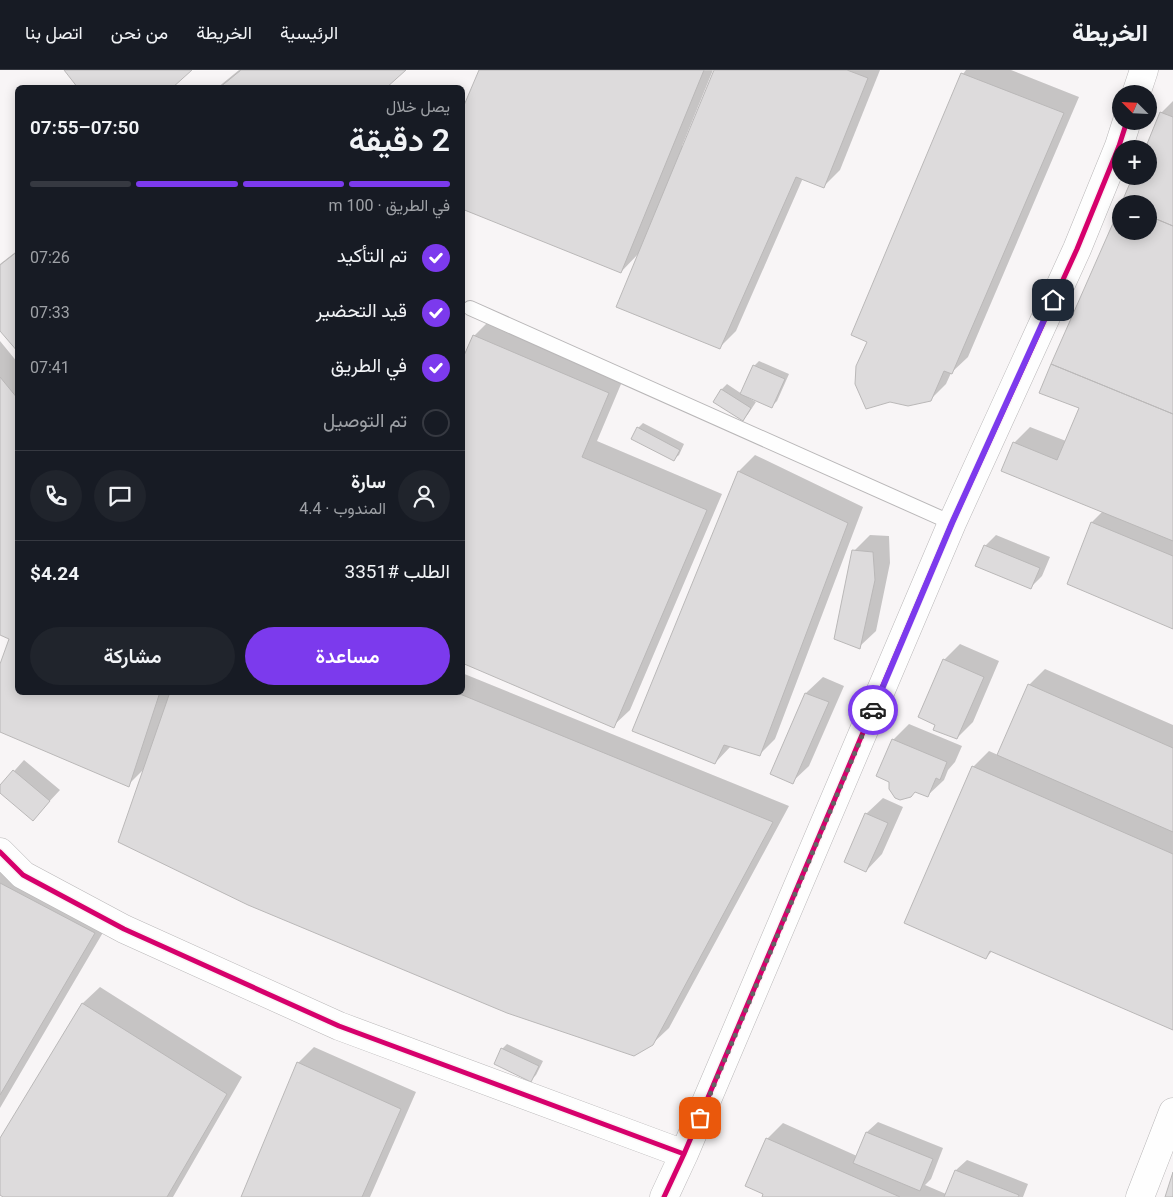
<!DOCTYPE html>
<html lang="ar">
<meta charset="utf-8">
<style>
:root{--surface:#171b24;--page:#20242c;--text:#f1f3f6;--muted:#9ea1a6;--line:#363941;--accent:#7c3aed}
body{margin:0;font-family:Roboto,Vazirmatn,sans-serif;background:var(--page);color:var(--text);direction:rtl;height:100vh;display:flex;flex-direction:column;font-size:19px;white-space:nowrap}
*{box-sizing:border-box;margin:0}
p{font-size:16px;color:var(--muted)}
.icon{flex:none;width:28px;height:28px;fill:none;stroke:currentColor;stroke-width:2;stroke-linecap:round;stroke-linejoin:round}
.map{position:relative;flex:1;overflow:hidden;direction:ltr}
.drawer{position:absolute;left:15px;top:15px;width:450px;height:610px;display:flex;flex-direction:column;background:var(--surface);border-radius:8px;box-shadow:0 2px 12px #0003;direction:rtl}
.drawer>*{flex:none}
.needle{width:32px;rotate:294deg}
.fabs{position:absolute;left:1112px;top:15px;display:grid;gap:10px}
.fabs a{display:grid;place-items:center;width:45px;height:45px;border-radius:50%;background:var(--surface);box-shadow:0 2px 12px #0003;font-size:25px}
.pin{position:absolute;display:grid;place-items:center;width:42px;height:42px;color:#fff;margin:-21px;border-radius:10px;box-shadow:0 2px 8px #0006}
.courier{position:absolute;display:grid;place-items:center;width:50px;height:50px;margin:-25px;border:4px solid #7c3aed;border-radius:50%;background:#fff;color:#222;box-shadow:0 1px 6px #0007}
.summary em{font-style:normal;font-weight:600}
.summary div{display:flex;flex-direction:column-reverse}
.summary{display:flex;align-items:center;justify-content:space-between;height:85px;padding:0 15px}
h1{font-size:32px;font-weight:600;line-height:38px}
.bar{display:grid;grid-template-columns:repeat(4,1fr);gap:8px 5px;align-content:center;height:60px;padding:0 15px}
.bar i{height:6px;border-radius:4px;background:var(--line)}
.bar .active{background:var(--accent)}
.bar p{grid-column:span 4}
.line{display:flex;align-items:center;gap:12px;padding:0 15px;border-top:1px solid var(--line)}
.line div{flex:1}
.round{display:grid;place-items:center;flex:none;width:52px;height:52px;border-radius:26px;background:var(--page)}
ol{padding:0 15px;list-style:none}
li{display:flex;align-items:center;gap:15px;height:55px}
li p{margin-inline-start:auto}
li .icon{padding:5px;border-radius:50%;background:var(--accent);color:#fff;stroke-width:4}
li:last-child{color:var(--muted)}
li i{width:28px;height:28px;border:2px solid var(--line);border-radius:50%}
.primary-button{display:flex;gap:10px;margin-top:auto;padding:10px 15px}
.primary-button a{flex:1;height:58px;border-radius:30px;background:var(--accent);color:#fff;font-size:20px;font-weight:600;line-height:58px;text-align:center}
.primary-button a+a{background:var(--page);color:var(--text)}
header{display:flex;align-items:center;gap:30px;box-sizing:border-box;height:70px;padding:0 25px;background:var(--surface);border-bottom:1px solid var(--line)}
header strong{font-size:24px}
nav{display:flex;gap:28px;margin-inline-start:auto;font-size:18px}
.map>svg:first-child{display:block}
.shadow{fill:#0003}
.building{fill:#dddbdc;stroke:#bab8b8}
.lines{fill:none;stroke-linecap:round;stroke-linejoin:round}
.service-casing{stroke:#b9b7b8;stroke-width:16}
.minor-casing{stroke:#b9b7b8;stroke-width:29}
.service{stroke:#fefefe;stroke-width:14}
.minor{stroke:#fefefe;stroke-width:28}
.cycleway-casing{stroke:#f9f4f5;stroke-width:8}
.cycleway{stroke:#d6006c;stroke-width:5}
.done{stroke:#646363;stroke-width:5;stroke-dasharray:0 9}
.route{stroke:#7c3aed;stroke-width:6}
</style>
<header>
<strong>الخريطة</strong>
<nav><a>الرئيسية</a><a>الخريطة</a><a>من نحن</a><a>اتصل بنا</a></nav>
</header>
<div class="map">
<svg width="1173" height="1127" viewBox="0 0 1173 1127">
<rect width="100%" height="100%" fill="#f8f5f6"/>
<path class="shadow" d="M239 0H404L384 18H217Z
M480 0H713L682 76 684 77 716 0H880L840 100 824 116 803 108 736 261 720 277 640 182 621 202Z
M966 0H1011L1079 27 968 287 951 303 946 314 930 330 869 272 963 4Z
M1173 31V557L1069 514 1092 452 1103 441 1014 373 1030 357 1066 371 1080 338 1040 322 1121 137V161H1149V79L1161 43Z
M18 180V280L0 259V194Z
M490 250 624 307 597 371 722 424 630 640 613 656 474 266Z
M0 271 18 293V622H462V603L789 736 669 958 652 974 144 699 128 715 0 661V598L10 568 0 564Z
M759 291 789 304 777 331 772 336 750 327 749 328 756 332 748 344 743 350 715 331 722 319 727 314 742 324 754 296Z
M643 353 684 374 679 385 673 390 638 358Z
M755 385 863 437 775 669 759 685 731 676 715 693 634 660 739 401Z
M870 465 889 466 890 493 876 561 859 577 854 481Z
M996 465 1050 487 1042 506 1031 517 985 476Z
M960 574 999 591 973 652 957 668 944 590Z
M1045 599 1173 655V959L992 881 986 888 973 697 989 681 998 685 1029 615Z
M823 607 844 616 809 696 792 712 772 703 806 623Z
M909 654 962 676 955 692 948 700 944 710 927 726 916 721 893 670Z
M24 690 60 720 33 749 0 722V717Z
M883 728 903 737 882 784 866 801V744Z
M14 788 115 842 0 1038V802Z
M100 917 242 1007 173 1127H5L0 1124V1070L83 933Z
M507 974 543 991 536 1005 531 1010 502 979Z
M314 977 416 1022 370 1127H242L298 993Z
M878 1052 943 1078 931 1109 925 1115 946 1124 956 1100 967 1090 1028 1114 1023 1127H763L767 1069 783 1053 857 1086 867 1062Z"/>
<path class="building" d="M64 0H192L172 18H78Z
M241 0H406L386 18H219Z
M479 0H704L621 203 462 139V40Z
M714 0H847L868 8 824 118 796 107 720 279 616 237Z
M961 3 1064 43 952 304 944 301 931 331 908 336 890 332 866 339 855 314 856 296 867 272 851 265Z
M1160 42 1173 47V156L1149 146V134H1121L1133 106H1149V79H1145Z
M1121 135V161H1149V146L1173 156V344L1051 294Z
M18 181V282L0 261V195Z
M473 265 609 323 582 387 707 440 614 658 462 593V290Z
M1051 294 1173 344V471L1001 401 1013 372 1057 390 1079 338 1039 323Z
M753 295 785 309 772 338 740 324Z
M0 307 18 329V466L15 468 18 470V622H160L129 717 0 662V594L9 569 0 565Z
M721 319 751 338 743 351 713 332Z
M637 357 680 380 674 391 631 369Z
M738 401 848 453 760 686 724 675 715 694 632 661Z
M1091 452 1173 486V559L1067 514Z
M984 475 1040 498 1031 519 975 496Z
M852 480 873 482 875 510 860 579 834 569Z
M943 589 984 607 957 669 933 660 935 655 918 647Z
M1028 614 1173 678V762L997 685Z
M170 622H455L773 752 653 975 634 986 507 943 248 835 118 772Z
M805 623 829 632 793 714 770 704Z
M892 669 947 692 940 710 936 708 928 727 915 722 911 727 900 730 895 728 889 719V712L876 706Z
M972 696 1173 784V960L990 881 986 889 904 853Z
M13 700 50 731 33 751 0 723V715Z
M865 743 888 753 866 802 844 792Z
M0 813 95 863 0 1025Z
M82 933 227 1024 167 1127H3L0 1125V1068Z
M501 978 539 996 531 1012 494 994Z
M297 992 401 1039 362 1127H241Z
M866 1062 933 1089 920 1121 853 1093Z
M766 1068 900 1127H762L763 1124 745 1116Z
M955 1100 1019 1125 1018 1127H944Z
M1173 1102V1127H1165Z"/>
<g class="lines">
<defs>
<path id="service" d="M470 238 952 453"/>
<path id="minor" d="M1136 24 1144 0
M0 782 23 805 124 859 339 956 684 1084
M664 1127 684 1084 952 453 1077 179 1119 76 1127 51
M1140 1127 1173 1042"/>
</defs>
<use href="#service" class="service-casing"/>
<use href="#minor" class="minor-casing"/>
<use href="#service" class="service"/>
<use href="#minor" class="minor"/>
<defs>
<path id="cycleway" d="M0 782 23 805 124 859 339 956 684 1084
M664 1127 684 1084 952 453 1077 179 1119 76 1127 51"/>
</defs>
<use href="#cycleway" class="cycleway-casing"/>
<use href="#cycleway" class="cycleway"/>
</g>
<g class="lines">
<path class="done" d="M700 1048 873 640"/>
<path class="route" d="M873 640 952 453 1053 230"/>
</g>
</svg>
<div class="fabs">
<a><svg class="needle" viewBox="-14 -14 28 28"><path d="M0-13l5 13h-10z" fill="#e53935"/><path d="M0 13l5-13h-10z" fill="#9ea1a6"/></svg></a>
<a>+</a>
<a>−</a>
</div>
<div class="pin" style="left:700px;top:1048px;background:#ea580c"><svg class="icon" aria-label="bag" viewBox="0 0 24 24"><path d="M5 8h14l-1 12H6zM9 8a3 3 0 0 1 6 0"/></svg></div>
<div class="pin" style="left:1053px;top:230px;background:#1f2937"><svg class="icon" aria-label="home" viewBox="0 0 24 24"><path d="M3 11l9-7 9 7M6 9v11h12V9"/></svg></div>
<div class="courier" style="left:873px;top:640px"><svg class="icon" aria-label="car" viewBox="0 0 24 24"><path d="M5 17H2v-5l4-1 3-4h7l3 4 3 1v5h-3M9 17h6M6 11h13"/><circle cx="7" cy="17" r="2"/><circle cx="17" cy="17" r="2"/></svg></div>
<section class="drawer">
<div class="summary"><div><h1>2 دقيقة</h1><p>يصل خلال</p></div><em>07:50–07:55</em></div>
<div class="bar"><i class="active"></i><i class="active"></i><i class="active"></i><i></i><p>في الطريق · 100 m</p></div>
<ol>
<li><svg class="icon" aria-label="check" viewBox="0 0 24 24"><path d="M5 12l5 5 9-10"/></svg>تم التأكيد<p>07:26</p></li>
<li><svg class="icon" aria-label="check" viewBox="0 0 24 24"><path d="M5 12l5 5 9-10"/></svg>قيد التحضير<p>07:33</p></li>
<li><svg class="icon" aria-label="check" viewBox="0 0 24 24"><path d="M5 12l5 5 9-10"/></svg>في الطريق<p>07:41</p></li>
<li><i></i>تم التوصيل</li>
</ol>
<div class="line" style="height:90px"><a class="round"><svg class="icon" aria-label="person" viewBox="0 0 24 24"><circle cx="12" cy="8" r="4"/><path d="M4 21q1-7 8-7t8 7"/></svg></a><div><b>سارة</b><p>المندوب · 4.4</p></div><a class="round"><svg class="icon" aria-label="chat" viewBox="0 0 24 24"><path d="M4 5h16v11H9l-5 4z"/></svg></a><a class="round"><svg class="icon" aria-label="phone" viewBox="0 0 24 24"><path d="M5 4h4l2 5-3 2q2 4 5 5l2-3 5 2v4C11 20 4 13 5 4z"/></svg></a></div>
<div class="line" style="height:65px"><div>الطلب #3351</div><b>$4.24</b></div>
<div class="primary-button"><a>مساعدة</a><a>مشاركة</a></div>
</section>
</div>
